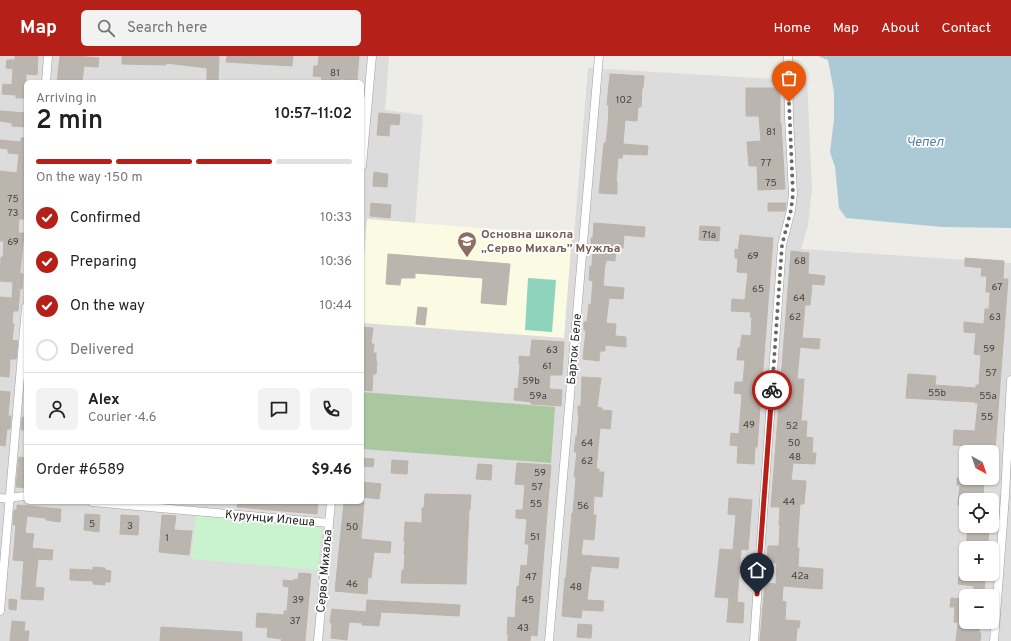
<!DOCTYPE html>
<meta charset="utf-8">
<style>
:root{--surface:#fff;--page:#f2f2f2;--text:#222;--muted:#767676;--line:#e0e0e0;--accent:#b52119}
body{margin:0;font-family:Overpass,sans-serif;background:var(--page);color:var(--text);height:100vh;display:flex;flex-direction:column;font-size:15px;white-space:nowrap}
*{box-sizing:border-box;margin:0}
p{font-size:13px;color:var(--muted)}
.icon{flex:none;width:22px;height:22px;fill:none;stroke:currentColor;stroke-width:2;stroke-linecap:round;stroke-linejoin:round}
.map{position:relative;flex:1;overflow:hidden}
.details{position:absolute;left:24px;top:24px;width:340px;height:424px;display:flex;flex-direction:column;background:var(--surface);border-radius:6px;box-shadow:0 1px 3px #0004}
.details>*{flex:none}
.needle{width:26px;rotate:140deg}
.tools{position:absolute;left:959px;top:389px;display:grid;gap:8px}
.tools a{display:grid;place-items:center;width:40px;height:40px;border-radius:6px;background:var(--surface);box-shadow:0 1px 3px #0004;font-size:20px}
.pin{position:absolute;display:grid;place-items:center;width:34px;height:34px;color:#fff;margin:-41px -17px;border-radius:50% 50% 50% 0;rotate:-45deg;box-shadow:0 0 4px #0007}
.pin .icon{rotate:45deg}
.courier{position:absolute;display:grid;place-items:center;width:40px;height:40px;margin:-20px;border:3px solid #b52119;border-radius:50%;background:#fff;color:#222;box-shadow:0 1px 5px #0007}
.summary em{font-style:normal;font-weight:600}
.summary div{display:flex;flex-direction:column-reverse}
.summary{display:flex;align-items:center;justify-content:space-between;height:68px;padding:0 12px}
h1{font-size:26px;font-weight:600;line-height:30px}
.bar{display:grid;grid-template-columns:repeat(4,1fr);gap:6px 4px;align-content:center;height:48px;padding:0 12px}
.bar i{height:5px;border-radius:3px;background:var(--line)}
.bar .on{background:var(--accent)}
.bar p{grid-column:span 4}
.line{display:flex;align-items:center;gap:10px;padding:0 12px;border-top:1px solid var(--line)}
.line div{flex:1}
.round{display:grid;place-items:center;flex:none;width:42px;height:42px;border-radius:6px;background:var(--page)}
ol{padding:0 12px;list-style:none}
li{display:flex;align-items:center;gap:12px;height:44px}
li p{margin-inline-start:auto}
li .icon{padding:4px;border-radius:50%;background:var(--accent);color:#fff;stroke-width:4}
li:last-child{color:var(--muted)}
li i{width:22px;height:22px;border:2px solid var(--line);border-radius:50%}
header{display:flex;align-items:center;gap:24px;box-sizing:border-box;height:56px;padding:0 20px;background:var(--accent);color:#fff}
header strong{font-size:19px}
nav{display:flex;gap:22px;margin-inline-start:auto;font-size:14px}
.search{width:280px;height:36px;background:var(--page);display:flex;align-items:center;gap:10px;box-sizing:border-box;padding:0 14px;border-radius:6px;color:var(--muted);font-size:15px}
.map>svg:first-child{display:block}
.residential{fill:#dcdcdc;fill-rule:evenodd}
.education{fill:#fafbe2}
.forest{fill:#a9c8a0}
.park{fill:#c8f3ce}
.pitch{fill:#8ed4bc}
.parking{fill:#dfdfdf}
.water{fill:#accad6}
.building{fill:#bbb5af;stroke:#beb4aa}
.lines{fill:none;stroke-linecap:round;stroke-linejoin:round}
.street-casing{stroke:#a0a0a0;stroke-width:9}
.street{stroke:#fff;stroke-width:8}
.done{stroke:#676765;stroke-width:4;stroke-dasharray:0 7.2}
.route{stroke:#b52119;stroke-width:5}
.labels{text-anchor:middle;stroke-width:3.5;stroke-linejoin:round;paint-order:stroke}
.number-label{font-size:10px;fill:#464443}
.education-label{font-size:12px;font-weight:bold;fill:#785e54;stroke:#fff;text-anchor:start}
.street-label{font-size:12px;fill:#1f1f1f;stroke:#fff}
.water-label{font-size:13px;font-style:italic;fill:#5778a3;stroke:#fff}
</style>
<header>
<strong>Map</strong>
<div class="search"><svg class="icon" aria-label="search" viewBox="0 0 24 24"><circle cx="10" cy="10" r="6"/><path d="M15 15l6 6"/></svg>Search here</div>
<nav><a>Home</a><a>Map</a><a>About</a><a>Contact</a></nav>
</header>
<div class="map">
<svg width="1011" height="585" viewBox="0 0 1011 585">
<rect width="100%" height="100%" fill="#eeece6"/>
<path class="residential" d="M0 0H389L385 54 423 59 415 167 574 180 588 12 807 25 812 133 808 169 801 193 1011 207V585H0ZM26 26H362V446H26ZM966 396H992V422H966ZM966 444H992V470H966ZM966 492H992V518H966ZM966 540H992V566H966Z"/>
<path class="education" d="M367 163 572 179 564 282 362 267V226Z"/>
<path class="forest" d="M362 336 555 351 551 407 362 393Z"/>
<path class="park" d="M196 458 322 470 318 514 191 503Z"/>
<path class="pitch" d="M528 222 556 224 552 276 525 274Z"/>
<path class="parking" d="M362 170H366L362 226Z"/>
<path class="water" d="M818 0H1011V172L942 171 846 162 839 152 835 111 830 96 834 63V36L828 4Z"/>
<path class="building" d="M15 0H38L37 19 26 18V42H16V39L2 38 3 28 12 29 13 13 6 12 7 4H15Z
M60 0H76L99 2 98 11 84 10 82 26H57Z
M122 0H219L218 26H207V12L166 7V9L122 8Z
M227 0H293L292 10 226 6Z
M319 0H359L357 24 340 23 339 26H321L322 21 313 20 314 10H318Z
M610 18 644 20 643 32H642L641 51H638L637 65 625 64 623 88 648 90 647 99 623 98 622 102H618L616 125H617V138L599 137 604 87H606L608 69 609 49H607Z
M746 32H780V67H781L785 133 758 134 757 110H749L747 86 761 85 759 60H746Z
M0 55 26 57V71L12 70V67L0 65Z
M379 57 400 59 399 69 390 68 389 80 377 79Z
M21 82H26V152L25 163H19L18 177H24L20 217 23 218 22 233 20 232 18 255H13L12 268H14L12 284 18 285 16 303H10L9 321 0 320V241L12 242 13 226 0 225 1 201H3L4 185H0V115L17 117 19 98 8 97V93L0 92V84L21 86Z
M374 116 388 118 387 131 373 130Z
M371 147 391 149 390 162 370 160Z
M768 147H786L785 155H768Z
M594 167 645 171 644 181 624 179 623 192 616 191 615 205 606 204V208H605L603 230 624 232 623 243 609 242 606 267 616 268 615 280 626 281V291L605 289V295H600L599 305 583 303 586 274H584V266H587L589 248 591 249 593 225 589 224 590 210H592L593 189H591V182H593Z
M700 170 720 171 719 185 699 184Z
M740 179 773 182 757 391H755L754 408 737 407 738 390 730 389 731 377 739 378 742 338 734 337 735 326H743L745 304H737L738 292H740L742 279 751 280 752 261H750L751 256 731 255 732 243 745 244 748 217 737 216 738 202H735V193L738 194Z
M791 195 809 197 808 218 825 220 824 229 812 228 810 249H805L802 282 820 283 819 293 800 291 797 323H804L801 365H807L806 381 813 382 812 397H816L815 408 793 407 791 424 806 425 804 448H800L797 492H799L798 511 823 513 822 533 783 530 782 545 786 546 785 564 800 565 799 572H797L796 585H760L765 527 776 528 777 507 767 506 768 490H779L780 469H779L780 451H771Z
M388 198 510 208 506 249 481 247 483 222 415 217V222H401L400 229 386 228Z
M965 202 1004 205 1003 223H1008L995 394 969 392V390L953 389 954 374 975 375 978 347H975V346L906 342 908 318 936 320 935 329 976 332V329H979L981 299 974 298 976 277 964 276V266L984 268 985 253H989L990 236H986L987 220H981L982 212 965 210Z
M418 251 427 252 425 269 416 268Z
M362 271 373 272 371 288H374L373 297H376V305H377L376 318H373L372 335 362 334Z
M532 284 564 286 562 319H550L549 333 562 334 561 350 531 348V346L514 344 515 332 518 333 520 308H519V300L530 301Z
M582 321 601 322 597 351 602 352V354L612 355 610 373 600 372 596 413H599V416H604L602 441 594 440 593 459H596L594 484 583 483 581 499 619 502 618 512 591 510V516H590L587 544 604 545 603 555 582 554 581 562 562 560 565 522H566L572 457H573L576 421H574L577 396H574L576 380 577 381 579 359H578V350H581Z
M0 335 10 336 8 360H11L10 373H7L5 390 0 389Z
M22 361 26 362V374H21Z
M19 401 26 402V432L16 431Z
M362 402 374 403 373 411 362 410Z
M392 404 408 405 407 418 391 417Z
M517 407 551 409 537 580 531 579 530 585H508V578H507L508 561 515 562 517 530 519 531 521 509 527 510 529 488H525L527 463 516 462V454H523L525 429 515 428Z
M478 408 492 409 491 424 476 423Z
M957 422 984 423 983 444H966V450L958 449 960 429H957Z
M362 426 381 428 379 443 362 441Z
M425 438 471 439 470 453H469L466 528 401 527 402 514H404L405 498H404L405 485H404L405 466 422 467V452H424Z
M729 442 752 444 748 494 741 493 737 546 744 547 743 567 727 566 729 542 715 541 720 493 733 494 736 459 728 458Z
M238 446H318L317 458 237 451Z
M344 446H364L361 483 391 486 390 497 374 496 371 522 368 521 367 538 335 535Z
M17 449 61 453 60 466 46 464V462L27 460 25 477 34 478 32 492 53 494 52 504 38 503 35 531 44 532 43 544 21 543 24 505 13 504 16 469H13L14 454H17Z
M85 458 100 459 99 476 84 474Z
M121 459 139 460 138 479 120 478Z
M162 459 176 460 174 474 192 475 189 499 159 496Z
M968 470H989L988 486H983V492H966Z
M93 511 105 512V514L111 515 110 526H105V529L93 528V525L70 524V513L93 514Z
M299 517 311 518 305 585H281L282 583 267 581 268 572 256 571 257 557 284 559V555H287L289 531 283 530V524L294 525V523L298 524Z
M961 518H980V522H985L984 537 974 536V530L958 528 959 520 961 521Z
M951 542 966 543V566H980L979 577H981L980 585H956L958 567 954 566 955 551H950Z
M9 543 17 544 16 554 9 553Z
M367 544 460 549 459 560 381 556 379 570 362 569V567L349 566 347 584 331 582 332 567H330L332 553 366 556Z
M12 565 25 566 24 575H29L28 585H10Z
M578 568 592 569 591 582 577 581Z
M161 571 242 576V585H160Z"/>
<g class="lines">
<defs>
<path id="street" d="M46 26 48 0
M362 110 372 0
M0 442 9 443 15 441 26 440
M92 446 329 467
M0 555 26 251
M318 585 331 446
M549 585 599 0
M754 585 782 189 791 154 793 138 789 61 788 0
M994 585 1005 440 1011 324"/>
</defs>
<use href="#street" class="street-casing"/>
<use href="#street" class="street"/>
</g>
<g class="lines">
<path class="done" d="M772 334 782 189 791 154 793 138 789 46"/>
<path class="route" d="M757 538 772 334"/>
</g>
<defs>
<symbol id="school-pin" viewBox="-11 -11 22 30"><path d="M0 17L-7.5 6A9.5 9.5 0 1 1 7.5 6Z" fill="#8d6e63" stroke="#fff"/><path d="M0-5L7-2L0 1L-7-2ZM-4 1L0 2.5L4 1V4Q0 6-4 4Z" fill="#fff"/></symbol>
</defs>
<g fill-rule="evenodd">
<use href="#school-pin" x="456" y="174" width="22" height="30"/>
</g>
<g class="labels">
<g class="number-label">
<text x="335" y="20">81</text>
<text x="624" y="47">102</text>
<text x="771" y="79">81</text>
<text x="766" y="110">77</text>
<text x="771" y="130">75</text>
<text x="13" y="146">75</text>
<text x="13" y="160">73</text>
<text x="709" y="182">71a</text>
<text x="13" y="189">69</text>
<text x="753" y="203">69</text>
<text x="800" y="208">68</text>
<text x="997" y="234">67</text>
<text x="758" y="236">65</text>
<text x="799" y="245">64</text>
<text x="795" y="264">62</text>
<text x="995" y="264">63</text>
<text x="989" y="296">59</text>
<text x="552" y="297">63</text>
<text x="547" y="313">61</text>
<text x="991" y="320">57</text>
<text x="531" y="328">59b</text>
<text x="937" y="340">55b</text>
<text x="538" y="343">59a</text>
<text x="988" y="343">55a</text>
<text x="987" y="364">55</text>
<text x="749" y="372">49</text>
<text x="792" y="373">52</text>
<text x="587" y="390">64</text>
<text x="794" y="390">50</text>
<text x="795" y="404">48</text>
<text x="587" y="408">62</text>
<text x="540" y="420">59</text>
<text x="537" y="434">57</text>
<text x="789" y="449">44</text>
<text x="536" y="451">55</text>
<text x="583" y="453">56</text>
<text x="92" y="471">5</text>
<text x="130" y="473">3</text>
<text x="352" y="474">50</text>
<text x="535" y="484">51</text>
<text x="167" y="485">1</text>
<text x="800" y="523">42a</text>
<text x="531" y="524">47</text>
<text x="352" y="531">46</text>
<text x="576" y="534">48</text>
<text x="298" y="547">39</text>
<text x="528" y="547">45</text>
<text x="295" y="568">37</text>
<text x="523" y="575">43</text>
</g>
<g class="education-label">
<text x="481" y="182">Основна школа<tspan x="481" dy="14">„Серво Михаљ” Мужља</tspan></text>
</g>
<g class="street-label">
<text transform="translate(574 293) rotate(-85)" y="4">Барток Беле</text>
<text transform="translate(270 462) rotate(5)" y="4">Курунци Илеша</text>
<text transform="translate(324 515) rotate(-85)" y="4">Серво Михаља</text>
</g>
<g class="water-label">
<text x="925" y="90">Чепел</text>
</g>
</g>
</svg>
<div class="tools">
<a><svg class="needle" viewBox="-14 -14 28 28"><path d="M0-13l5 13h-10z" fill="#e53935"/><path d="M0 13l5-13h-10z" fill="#767676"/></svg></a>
<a><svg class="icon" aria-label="locate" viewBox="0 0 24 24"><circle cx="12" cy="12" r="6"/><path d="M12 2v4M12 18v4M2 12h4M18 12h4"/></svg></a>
<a>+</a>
<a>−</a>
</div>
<div class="pin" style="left:789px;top:46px;background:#ea580c"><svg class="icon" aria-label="bag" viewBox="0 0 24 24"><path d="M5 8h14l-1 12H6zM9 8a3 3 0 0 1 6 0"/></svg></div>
<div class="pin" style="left:757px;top:538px;background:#1f2937"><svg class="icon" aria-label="home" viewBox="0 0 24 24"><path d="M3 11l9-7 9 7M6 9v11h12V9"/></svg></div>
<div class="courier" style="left:772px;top:334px"><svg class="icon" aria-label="bike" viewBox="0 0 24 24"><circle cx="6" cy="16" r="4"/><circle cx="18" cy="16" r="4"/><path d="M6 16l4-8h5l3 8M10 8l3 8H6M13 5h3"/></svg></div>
<section class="details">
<div class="summary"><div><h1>2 min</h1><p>Arriving in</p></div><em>10:57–11:02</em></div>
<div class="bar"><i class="on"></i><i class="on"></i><i class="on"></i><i></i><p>On the way · 150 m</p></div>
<ol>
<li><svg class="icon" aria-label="check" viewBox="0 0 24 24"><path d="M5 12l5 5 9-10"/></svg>Confirmed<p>10:33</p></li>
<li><svg class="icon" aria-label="check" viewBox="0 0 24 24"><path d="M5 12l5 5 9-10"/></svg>Preparing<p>10:36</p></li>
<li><svg class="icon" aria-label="check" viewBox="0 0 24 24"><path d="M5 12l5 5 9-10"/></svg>On the way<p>10:44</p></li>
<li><i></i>Delivered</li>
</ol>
<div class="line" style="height:72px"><a class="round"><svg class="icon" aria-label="person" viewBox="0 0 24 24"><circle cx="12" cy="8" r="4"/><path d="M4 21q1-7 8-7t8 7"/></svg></a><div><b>Alex</b><p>Courier · 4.6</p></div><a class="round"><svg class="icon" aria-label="chat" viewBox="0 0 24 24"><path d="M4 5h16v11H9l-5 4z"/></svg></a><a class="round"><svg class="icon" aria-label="phone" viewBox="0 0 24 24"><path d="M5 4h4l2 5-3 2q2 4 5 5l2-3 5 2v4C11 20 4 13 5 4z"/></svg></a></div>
<div class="line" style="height:52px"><div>Order #6589</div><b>$9.46</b></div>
</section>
</div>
